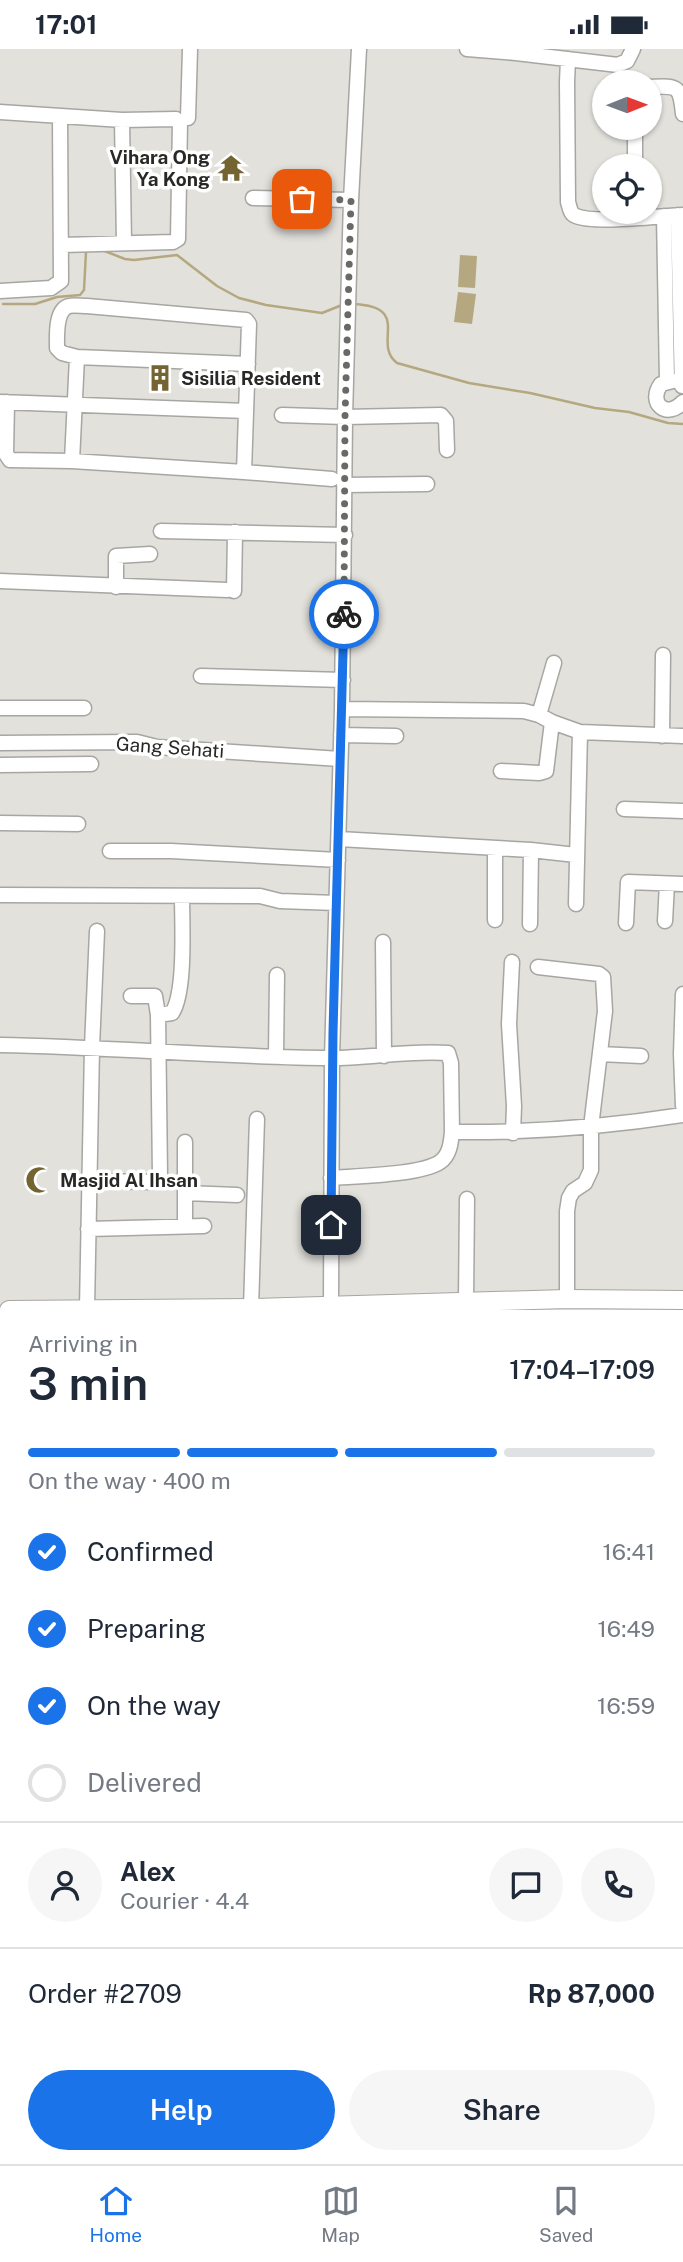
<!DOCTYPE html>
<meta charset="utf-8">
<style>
:root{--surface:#fff;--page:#f6f6f7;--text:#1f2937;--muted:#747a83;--line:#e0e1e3;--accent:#1a73e8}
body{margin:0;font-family:"Public Sans",sans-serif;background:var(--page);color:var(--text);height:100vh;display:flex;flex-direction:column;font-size:26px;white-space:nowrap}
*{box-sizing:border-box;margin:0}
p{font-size:23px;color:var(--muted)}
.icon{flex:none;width:38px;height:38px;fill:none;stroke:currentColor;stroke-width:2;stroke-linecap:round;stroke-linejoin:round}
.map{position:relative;height:1261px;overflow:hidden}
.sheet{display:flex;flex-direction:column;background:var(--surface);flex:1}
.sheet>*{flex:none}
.needle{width:46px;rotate:89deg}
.fabs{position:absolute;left:592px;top:21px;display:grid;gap:14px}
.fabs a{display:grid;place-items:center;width:70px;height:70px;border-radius:50%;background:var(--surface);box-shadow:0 2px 5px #0004;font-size:35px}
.pin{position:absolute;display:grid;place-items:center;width:60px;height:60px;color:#fff;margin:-30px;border-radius:14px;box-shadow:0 4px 10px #0006}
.courier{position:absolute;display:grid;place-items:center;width:70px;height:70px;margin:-35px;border:5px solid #1a73e8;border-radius:50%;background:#fff;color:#222;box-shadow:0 2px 9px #0007}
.head em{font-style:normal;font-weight:600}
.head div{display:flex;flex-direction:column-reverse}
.head{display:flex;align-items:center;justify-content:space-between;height:119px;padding:0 28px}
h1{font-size:46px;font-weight:600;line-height:52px}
.bar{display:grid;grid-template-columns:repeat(4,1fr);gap:10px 7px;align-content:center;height:84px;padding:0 28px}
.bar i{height:9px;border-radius:5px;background:var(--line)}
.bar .on{background:var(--accent)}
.bar p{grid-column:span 4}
.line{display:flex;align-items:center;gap:18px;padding:0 28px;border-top:2px solid var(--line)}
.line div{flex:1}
.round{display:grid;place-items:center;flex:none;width:74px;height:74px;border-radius:37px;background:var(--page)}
ol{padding:0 28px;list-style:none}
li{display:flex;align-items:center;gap:21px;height:77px}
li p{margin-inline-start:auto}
li .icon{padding:7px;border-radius:50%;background:var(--accent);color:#fff;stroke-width:4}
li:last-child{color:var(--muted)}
li i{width:38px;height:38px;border:4px solid var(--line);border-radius:50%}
.action{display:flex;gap:14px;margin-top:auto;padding:14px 28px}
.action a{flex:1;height:80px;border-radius:42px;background:var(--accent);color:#fff;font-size:28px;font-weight:600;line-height:80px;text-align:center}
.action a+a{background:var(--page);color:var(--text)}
.status{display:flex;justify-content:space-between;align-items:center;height:49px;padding:0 35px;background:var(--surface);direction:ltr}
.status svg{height:19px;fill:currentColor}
.dock{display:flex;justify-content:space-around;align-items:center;height:98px;border-top:2px solid var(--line);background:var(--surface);font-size:19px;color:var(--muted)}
.dock a{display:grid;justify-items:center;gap:4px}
.dock .on{color:var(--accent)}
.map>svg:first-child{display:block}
.water{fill:#b5a880}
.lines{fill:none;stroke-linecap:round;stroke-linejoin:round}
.stream{stroke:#b5a880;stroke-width:2.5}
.minor-casing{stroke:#a7a6a2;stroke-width:17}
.major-casing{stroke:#a7a6a2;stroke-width:20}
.minor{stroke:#fff;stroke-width:14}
.major{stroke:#fff;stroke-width:18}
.done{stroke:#696966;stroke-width:7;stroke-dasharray:0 12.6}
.route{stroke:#1a73e8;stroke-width:9}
.labels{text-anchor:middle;stroke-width:7;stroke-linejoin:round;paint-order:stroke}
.poi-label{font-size:19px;font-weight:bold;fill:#282826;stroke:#fff;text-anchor:start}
.street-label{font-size:19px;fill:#282826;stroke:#fff}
</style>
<div class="status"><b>17:01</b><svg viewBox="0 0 49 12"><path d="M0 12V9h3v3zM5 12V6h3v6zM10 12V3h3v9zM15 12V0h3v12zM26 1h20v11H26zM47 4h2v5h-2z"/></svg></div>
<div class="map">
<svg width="683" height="1261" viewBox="0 0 683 1261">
<rect width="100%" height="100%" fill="#e2e1dc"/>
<path class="water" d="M460 206 477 207 475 239 458 238Z
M458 243 476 245 472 275 454 273Z"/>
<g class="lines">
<path class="stream" d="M102 201 125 210 134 211 177 206 217 237 239 249 266 256 322 264 342 256
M3 255H35L57 248 80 246 84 241 86 203 88 201
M352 255C414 257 371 294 397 314L469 334 530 344 595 359 629 363 668 374 683 375"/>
<defs>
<path id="minor" d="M467 0 516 4 618 16 627 12 633 0
M568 10 567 33 568 153C570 159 570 165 576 167 595 175 659 167 683 166
M649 38C677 37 680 35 683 65
M0 63 122 71 124 194
M188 69 190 0
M635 79V117
M253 149 351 151
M678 166 682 337
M664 167 667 332
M62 196 173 193 178 190 180 73 176 70 122 71
M0 242 51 239 61 232 60 68
M77 308 62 304 57 299C57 287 55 261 69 257 74 256 81 257 87 257L246 271 249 275 244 423
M673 332 661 335C647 354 667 371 683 353
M0 353 246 362
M7 353 6 405 10 411 72 412 244 423 332 430
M282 366 345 368 441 366 446 372 447 401
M72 412 77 308 248 315
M344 436 427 435
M161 482 345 486
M0 532 227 541
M116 538V507L150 505
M234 542 235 483
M201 627 343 631
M0 659H84
M342 660 524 662 539 666 552 673 580 683 683 687
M539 666 554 614
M341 686 396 687
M662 687 663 606
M0 694 137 693 157 698 340 710
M0 716 91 715
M501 722 539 724 546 722 552 673
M624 760 683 762
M0 774 78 775
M339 790 531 801 576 806
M110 802H171L338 811
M0 846 260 847 280 852 336 854
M576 855 580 683
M495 871V800
M665 872 667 835
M626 874 628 833 683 835
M530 875 531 801
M383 893 384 1007
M512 913 509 975 514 1057 513 1084
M538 918 599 925 603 928 605 962 591 1078V1121L585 1134 573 1142 569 1149 567 1162V1250
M683 945 681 1005 683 1057
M131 947H155L158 966
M0 996C110 998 220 1008 331 1009 370 1009 409 1001 448 1004L451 1014 452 1083C530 1084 606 1078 683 1066
M600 1005 641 1007
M276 1007 277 926
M331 1129C356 1127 421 1126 440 1113 450 1106 451 1093 452 1083
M90 1132 154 1133 160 1127 158 966 172 964C186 943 182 874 182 847
M185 1144 237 1146
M185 1177V1093
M88 1180 204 1177
M466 1252 467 1150
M331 1256 332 1009 342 660 345 368 351 151 359 0
M251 1259 257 1070
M87 1260 92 998 97 882"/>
<path id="major" d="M9 1261 251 1259 567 1250 683 1251"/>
</defs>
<use href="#minor" class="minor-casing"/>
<use href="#major" class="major-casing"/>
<use href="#minor" class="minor"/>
<use href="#major" class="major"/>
</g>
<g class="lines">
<path class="done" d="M302 150 351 151 345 368 344 565"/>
<path class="route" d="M331 1176 333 983 344 565"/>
</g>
<defs>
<symbol id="temple-bare" viewBox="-9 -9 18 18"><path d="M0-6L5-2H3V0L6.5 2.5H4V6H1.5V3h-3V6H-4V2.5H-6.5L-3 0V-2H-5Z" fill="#736432" stroke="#fff" stroke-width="2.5" paint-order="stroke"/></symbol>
<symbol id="building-bare" viewBox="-9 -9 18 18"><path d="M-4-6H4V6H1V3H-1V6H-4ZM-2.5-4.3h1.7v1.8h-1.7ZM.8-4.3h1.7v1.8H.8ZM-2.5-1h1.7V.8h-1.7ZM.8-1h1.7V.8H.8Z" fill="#736432" stroke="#fff" stroke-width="2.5" paint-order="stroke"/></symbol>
<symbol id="mosque-bare" viewBox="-9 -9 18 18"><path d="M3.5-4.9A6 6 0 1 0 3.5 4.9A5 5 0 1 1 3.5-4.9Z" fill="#736432" stroke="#fff" stroke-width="2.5" paint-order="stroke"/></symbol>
</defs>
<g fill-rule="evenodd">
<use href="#temple-bare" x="212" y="100" width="38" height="38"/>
<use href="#building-bare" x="141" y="310" width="38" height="38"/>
<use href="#mosque-bare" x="20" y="1112" width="38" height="38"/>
</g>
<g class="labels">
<g class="poi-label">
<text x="210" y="115" text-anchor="end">Vihara Ong<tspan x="210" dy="22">Ya Kong</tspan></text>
<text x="181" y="336">Sisilia Resident</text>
<text x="60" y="1138">Masjid Al Ihsan</text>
</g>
<g class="street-label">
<text transform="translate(170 698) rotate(4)" y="7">Gang Sehati</text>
</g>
</g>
</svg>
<div class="fabs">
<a><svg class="needle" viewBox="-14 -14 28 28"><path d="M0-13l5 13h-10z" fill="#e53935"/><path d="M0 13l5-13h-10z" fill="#747a83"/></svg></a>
<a><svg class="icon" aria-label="locate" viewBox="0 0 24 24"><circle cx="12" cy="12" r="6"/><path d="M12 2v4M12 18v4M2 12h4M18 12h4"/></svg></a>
</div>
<div class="pin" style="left:302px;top:150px;background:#ea580c"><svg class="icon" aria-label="bag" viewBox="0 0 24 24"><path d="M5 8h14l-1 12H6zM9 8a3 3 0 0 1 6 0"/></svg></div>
<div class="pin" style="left:331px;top:1176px;background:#1f2937"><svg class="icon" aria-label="home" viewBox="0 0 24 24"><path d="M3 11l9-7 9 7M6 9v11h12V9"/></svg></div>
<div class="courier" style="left:344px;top:565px"><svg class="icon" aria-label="bike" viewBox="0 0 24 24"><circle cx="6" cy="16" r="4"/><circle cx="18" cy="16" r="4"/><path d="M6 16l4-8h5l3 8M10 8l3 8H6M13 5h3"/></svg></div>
</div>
<section class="sheet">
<div class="head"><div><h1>3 min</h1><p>Arriving in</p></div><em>17:04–17:09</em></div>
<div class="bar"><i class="on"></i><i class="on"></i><i class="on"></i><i></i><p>On the way · 400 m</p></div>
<ol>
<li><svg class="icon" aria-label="check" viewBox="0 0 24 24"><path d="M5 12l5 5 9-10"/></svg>Confirmed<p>16:41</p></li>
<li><svg class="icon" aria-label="check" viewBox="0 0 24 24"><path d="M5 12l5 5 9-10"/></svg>Preparing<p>16:49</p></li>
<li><svg class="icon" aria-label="check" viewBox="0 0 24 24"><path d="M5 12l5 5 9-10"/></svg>On the way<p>16:59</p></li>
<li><i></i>Delivered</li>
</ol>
<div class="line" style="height:126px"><a class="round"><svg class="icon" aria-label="person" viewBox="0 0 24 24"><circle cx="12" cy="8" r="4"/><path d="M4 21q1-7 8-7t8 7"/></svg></a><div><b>Alex</b><p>Courier · 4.4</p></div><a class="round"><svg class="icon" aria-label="chat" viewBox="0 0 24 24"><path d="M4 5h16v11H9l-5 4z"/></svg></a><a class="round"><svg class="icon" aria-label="phone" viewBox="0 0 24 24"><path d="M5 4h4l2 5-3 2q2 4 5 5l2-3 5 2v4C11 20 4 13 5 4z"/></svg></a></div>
<div class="line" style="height:91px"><div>Order #2709</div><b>Rp 87,000</b></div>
<div class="action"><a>Help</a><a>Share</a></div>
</section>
<nav class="dock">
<a class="on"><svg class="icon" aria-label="home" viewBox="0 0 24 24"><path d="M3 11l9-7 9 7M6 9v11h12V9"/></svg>Home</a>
<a><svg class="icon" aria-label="map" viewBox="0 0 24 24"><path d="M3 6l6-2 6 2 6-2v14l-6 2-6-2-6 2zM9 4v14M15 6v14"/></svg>Map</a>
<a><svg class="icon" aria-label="saved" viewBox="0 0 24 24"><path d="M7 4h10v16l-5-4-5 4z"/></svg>Saved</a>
</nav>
